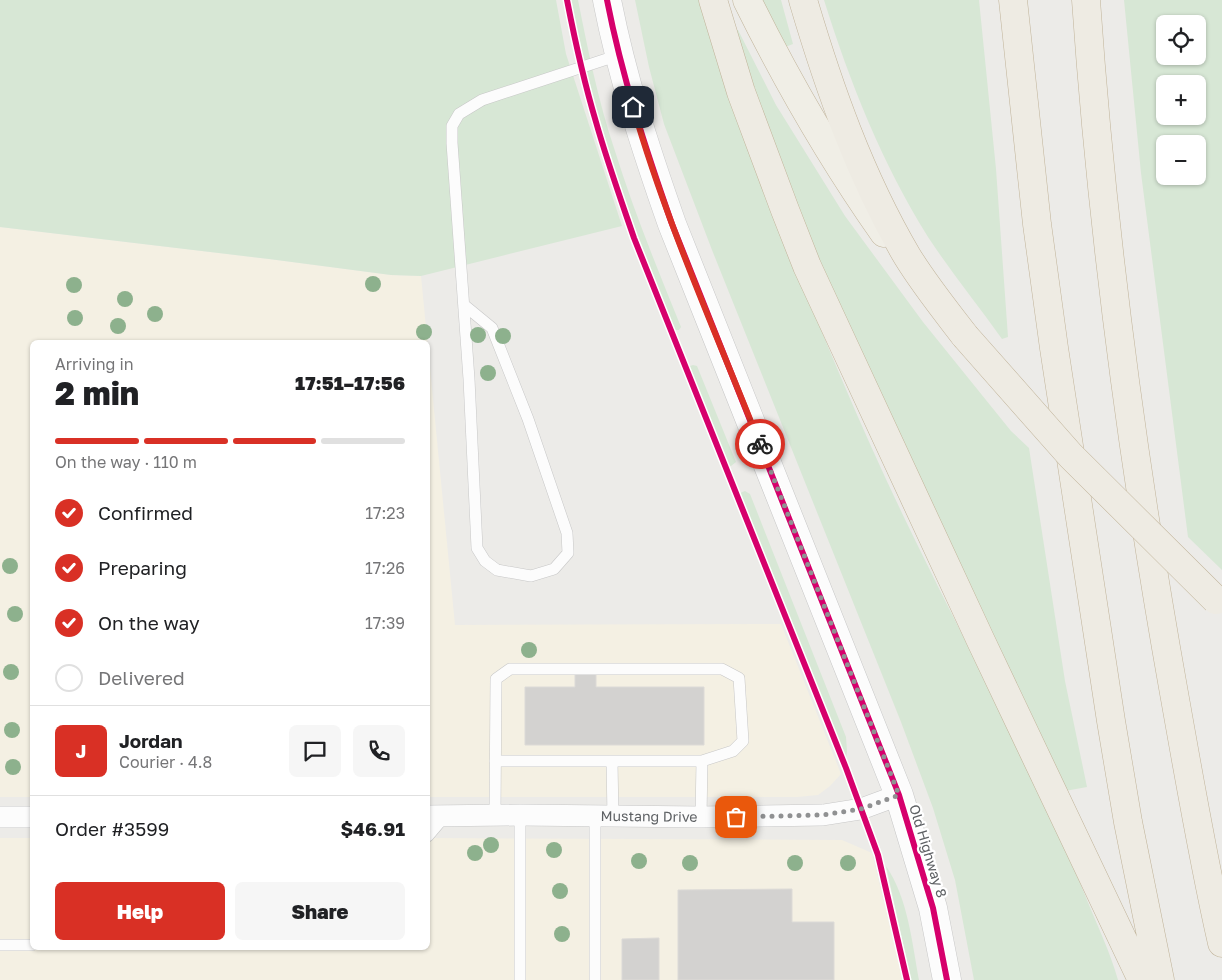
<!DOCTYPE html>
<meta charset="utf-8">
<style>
:root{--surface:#fff;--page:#f6f6f6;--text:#202124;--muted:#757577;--line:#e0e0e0;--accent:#d93025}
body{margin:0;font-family:"Golos Text",sans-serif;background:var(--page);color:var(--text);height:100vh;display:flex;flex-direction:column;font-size:19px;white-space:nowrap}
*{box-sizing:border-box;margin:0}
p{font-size:16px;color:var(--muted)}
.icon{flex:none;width:28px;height:28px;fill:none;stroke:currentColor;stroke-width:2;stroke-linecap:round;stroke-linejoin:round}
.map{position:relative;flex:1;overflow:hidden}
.side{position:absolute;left:30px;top:340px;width:400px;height:610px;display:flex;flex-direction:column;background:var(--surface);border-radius:8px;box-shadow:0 1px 4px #0004}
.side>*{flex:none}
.fabs{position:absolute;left:1156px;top:15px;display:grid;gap:10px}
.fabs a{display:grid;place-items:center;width:50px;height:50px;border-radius:8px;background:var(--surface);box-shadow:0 1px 4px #0004;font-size:25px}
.pin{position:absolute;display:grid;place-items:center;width:42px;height:42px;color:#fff;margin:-21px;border-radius:10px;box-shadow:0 2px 8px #0006}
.courier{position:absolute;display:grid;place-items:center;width:50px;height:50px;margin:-25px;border:4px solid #d93025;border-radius:50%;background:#fff;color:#222;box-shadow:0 1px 6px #0007}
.overview em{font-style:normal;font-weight:800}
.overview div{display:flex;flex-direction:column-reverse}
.overview{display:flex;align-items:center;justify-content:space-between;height:85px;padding:0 25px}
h1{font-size:32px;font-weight:800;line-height:38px}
.bar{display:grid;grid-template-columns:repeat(4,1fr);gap:8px 5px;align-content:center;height:60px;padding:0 25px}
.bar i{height:6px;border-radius:4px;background:var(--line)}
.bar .on{background:var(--accent)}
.bar p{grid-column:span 4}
.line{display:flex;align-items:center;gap:12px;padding:0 25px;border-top:1px solid var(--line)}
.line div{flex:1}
.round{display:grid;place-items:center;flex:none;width:52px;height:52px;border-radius:8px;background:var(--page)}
ol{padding:0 25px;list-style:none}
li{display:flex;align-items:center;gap:15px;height:55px}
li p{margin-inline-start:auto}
li .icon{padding:5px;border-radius:50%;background:var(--accent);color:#fff;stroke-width:4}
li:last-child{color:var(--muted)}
li i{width:28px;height:28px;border:2px solid var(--line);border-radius:50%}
.action{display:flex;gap:10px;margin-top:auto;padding:10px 25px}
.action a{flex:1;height:58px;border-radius:8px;background:var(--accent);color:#fff;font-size:20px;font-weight:800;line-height:58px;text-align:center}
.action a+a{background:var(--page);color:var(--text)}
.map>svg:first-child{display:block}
.commercial{fill:#f4f0e3}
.green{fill:#d7e7d5;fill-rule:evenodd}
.building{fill:#d3d2d0;stroke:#dcdad7}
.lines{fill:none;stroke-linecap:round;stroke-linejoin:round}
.service-casing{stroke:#c7c7c7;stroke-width:12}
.minor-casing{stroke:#c7c7c7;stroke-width:22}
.tertiary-casing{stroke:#c7c7c7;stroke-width:29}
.trunk-casing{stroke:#c0b399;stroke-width:29}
.motorway-casing{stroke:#c0b399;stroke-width:29}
.service{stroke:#fcfcfc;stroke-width:11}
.minor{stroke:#fcfcfc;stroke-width:21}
.tertiary{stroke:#fcfcfc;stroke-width:28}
.trunk{stroke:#f0eee6;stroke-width:28}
.motorway{stroke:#eeebe3;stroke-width:28}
.motorway-bridge-casing{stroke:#c0b399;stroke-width:29;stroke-linecap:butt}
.motorway-bridge{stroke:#eeebe3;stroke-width:28}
.cycleway-casing{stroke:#fff;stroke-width:9}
.cycleway{stroke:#d6006c;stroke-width:6}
.tree{fill:#8db18d}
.done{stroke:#909192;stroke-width:5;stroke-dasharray:0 9}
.route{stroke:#d93025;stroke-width:6}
.labels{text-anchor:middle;stroke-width:4.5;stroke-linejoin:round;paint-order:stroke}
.street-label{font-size:14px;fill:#5e6164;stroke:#fff}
</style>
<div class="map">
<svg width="1222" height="980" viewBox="0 0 1222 980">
<rect width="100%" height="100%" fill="#ecebe8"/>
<path class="commercial" d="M0 227 269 259 391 275 421 276 455 625 781 624 841 774 830 786 818 795 798 797H428V342H32V797H0Z
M0 838H32V948H428V838L842 840 872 853 898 960 902 980H0Z"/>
<path class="green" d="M0 0H556L566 54 622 226 421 276 391 275 269 259 0 227Z
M570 0H578C588 50 598 100 614 148 633 209 657 268 681 327L679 330H674L633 226 601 132 581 57Z
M635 0H699C762 184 830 367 916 542 973 659 1037 774 1085 895 1096 923 1110 951 1118 980H974L955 880 933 808 901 722 712 250 664 124 649 67Z
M758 0H781L793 44 780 49Z
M824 0H979L996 169 1008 337 1002 339C978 305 951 272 928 237 882 163 850 83 824 0Z
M1124 0H1222V570L1188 537 1141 173ZM1165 24H1198V56H1165ZM1165 84H1198V116H1165ZM1165 144H1198V176H1165Z
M733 30H738L776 105 845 216 923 322 1011 431 1029 448 1065 681 1087 787 1065 791 864 370 771 140Z
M693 365 697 366 736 462 731 466 728 465 726 460 690 368V366Z
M745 491 750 494 846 737 847 751 846 759 740 493Z
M886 866C908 898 912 942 919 980H911Z"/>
<path class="building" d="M178 341H387V342H178Z
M575 672H596V687H704V745H525V687H575Z
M792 889V922H834V980H678V890Z
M659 938V980H622V939Z"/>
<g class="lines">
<defs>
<path id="service" d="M464 305 492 328 528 419 567 533 568 553 554 569 531 576 497 570 485 561 477 548 469 379 452 143V126L459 114 482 100 619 55
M612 761 613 817
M520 815V980
M495 816 496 679 510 669H722L739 678 743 741 733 751 702 761H495
M595 816V980
M701 817 702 761
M428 836 445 816
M0 945H32"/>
<g id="minor">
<path id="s1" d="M428 816 520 815 701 817 823 815 861 809 899 795"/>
<path d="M0 817H32"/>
</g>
<path id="tertiary" d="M607 0C622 77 646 150 672 224L899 795 933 908 947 980"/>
<path id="trunk" d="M747 0C787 81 832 159 884 233"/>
<path id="motorway" d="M713 0 741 92 785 210 807 266 981 641 1142 980
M803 0C829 88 860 176 907 256 924 284 945 310 965 336
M1013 0 1037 224 1054 348 1111 721 1128 822 1160 980
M1086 0C1102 232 1133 464 1174 693 1189 777 1203 860 1222 943"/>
</defs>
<use href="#service" class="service-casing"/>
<use href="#minor" class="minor-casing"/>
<use href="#tertiary" class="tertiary-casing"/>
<use href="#trunk" class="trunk-casing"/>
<use href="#motorway" class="motorway-casing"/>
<use href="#service" class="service"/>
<use href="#minor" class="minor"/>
<use href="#tertiary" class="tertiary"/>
<use href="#trunk" class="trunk"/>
<use href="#motorway" class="motorway"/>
<defs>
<path id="motorway-bridge" d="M965 336 1071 456 1216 600"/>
</defs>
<use href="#motorway-bridge" class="motorway-bridge-casing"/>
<use href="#motorway-bridge" class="motorway-bridge"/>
<defs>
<path id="cycleway" d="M567 0C575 41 584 82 596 122 607 161 621 200 634 238L846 768 878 855 907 980
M607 0C622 77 646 150 672 224L899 795 933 908 947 980"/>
</defs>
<use href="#cycleway" class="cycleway-casing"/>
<use href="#cycleway" class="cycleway"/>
</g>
<g class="tree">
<circle cx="373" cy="284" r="8"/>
<circle cx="74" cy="285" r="8"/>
<circle cx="125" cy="299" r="8"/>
<circle cx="155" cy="314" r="8"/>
<circle cx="75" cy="318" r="8"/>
<circle cx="118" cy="326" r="8"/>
<circle cx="424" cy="332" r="8"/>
<circle cx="478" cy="335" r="8"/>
<circle cx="503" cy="336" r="8"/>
<circle cx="488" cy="373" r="8"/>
<circle cx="10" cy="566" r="8"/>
<circle cx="15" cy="614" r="8"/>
<circle cx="529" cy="650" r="8"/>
<circle cx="11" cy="672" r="8"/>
<circle cx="12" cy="730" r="8"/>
<circle cx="13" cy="767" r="8"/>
<circle cx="491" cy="845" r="8"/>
<circle cx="554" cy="850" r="8"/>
<circle cx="475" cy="853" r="8"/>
<circle cx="639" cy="861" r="8"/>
<circle cx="690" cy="863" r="8"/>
<circle cx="795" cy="863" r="8"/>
<circle cx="848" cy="863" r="8"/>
<circle cx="560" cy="891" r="8"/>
<circle cx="562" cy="934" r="8"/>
</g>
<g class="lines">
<path class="done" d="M736 817 822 815 861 809 899 795 760 444"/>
<path class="route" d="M633 107C666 222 716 333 760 444"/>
</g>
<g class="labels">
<g class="street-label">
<text dy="5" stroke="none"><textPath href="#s1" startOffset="221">Mustang Drive</textPath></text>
<text transform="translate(928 851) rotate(73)" y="5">Old Highway 8</text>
</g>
</g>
</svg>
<div class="fabs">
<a><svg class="icon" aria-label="locate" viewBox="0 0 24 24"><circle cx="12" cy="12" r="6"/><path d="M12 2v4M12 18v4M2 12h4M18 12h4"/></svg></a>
<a>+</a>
<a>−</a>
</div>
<div class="pin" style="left:736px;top:817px;background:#ea580c"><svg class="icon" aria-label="bag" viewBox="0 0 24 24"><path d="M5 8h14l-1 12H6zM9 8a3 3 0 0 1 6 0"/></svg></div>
<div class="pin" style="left:633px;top:107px;background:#1f2937"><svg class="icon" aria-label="home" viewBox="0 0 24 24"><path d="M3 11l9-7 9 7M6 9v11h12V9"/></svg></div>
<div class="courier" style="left:760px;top:444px"><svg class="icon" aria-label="bike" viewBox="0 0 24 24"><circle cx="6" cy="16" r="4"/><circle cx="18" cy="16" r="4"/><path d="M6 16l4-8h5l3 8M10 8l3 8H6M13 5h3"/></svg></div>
<section class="side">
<div class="overview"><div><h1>2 min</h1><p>Arriving in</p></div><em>17:51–17:56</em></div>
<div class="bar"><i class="on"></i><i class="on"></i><i class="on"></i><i></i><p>On the way · 110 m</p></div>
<ol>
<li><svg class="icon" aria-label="check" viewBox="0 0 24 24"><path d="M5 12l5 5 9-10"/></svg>Confirmed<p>17:23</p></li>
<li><svg class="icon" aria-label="check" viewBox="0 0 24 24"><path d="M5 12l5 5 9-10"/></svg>Preparing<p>17:26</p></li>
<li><svg class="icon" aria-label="check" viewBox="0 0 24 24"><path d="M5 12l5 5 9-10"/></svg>On the way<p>17:39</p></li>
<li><i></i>Delivered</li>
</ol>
<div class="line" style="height:90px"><b class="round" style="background:var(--accent);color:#fff">J</b><div><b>Jordan</b><p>Courier · 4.8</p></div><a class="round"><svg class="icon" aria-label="chat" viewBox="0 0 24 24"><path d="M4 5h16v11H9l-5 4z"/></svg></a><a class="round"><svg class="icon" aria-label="phone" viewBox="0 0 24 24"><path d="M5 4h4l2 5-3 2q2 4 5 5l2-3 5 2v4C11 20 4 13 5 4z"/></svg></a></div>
<div class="line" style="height:65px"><div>Order #3599</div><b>$46.91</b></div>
<div class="action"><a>Help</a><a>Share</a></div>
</section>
</div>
